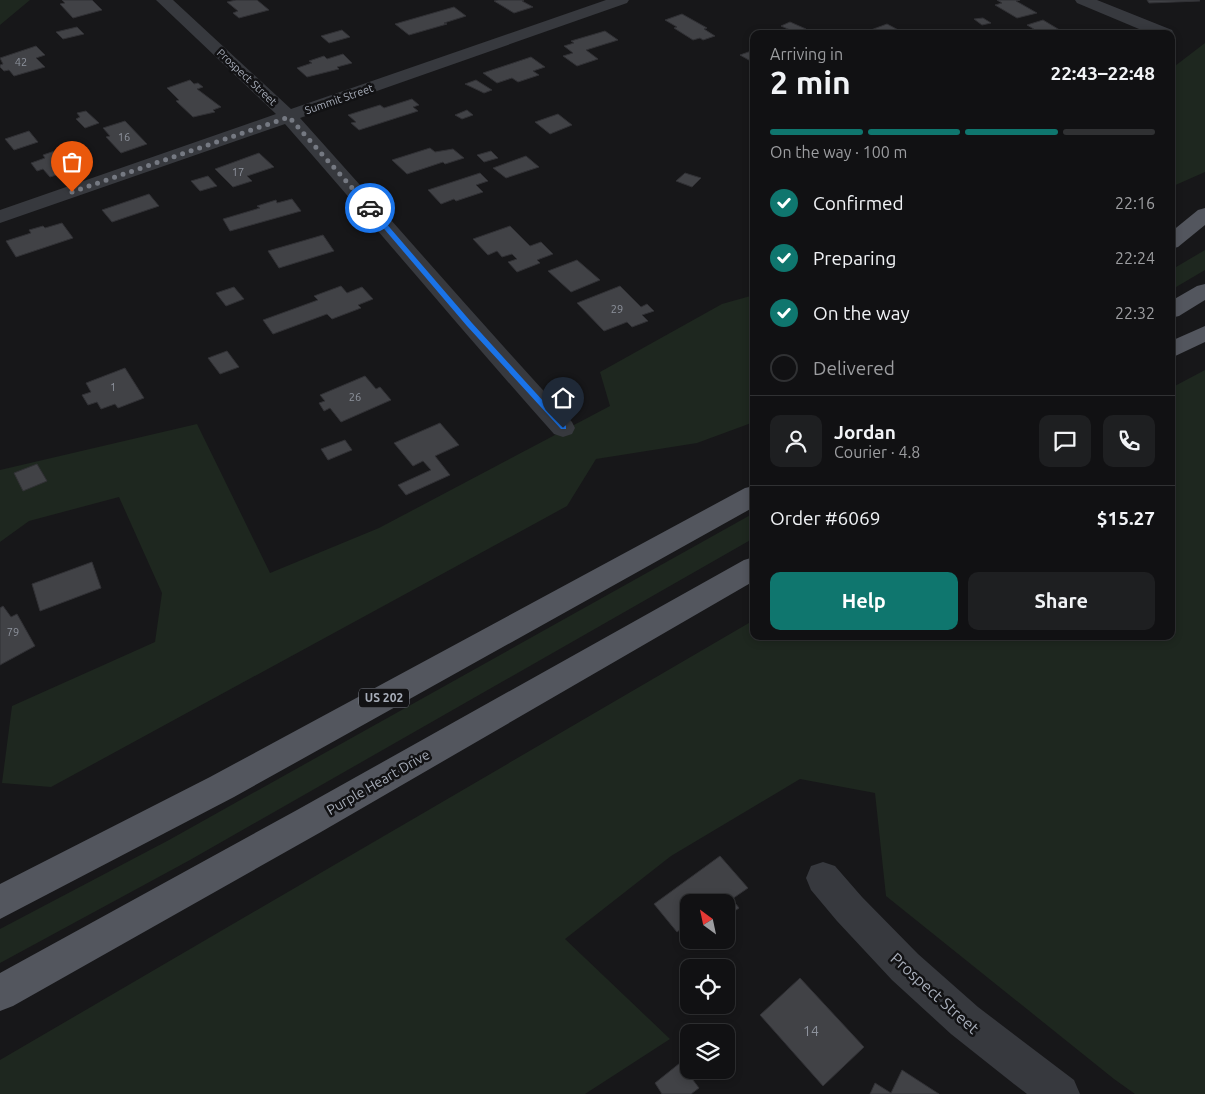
<!DOCTYPE html>
<meta charset="utf-8">
<style>
:root{--surface:#111113;--page:#1e1f21;--text:#f1f3f6;--muted:#9c9da0;--line:#303133;--accent:#0f766e}
body{margin:0;font-family:Ubuntu,sans-serif;background:var(--page);color:var(--text);height:100vh;display:flex;flex-direction:column;font-size:19px;white-space:nowrap}
*{box-sizing:border-box;margin:0}
p{font-size:16px;color:var(--muted)}
.icon{flex:none;width:28px;height:28px;fill:none;stroke:currentColor;stroke-width:2;stroke-linecap:round;stroke-linejoin:round}
.map{position:relative;flex:1;overflow:hidden}
.sheet{position:absolute;left:750px;top:30px;width:425px;height:610px;display:flex;flex-direction:column;background:var(--surface);border-radius:10px;box-shadow:0 2px 8px #0003,0 0 0 1px var(--line)}
.sheet>*{flex:none}
.needle{width:32px;rotate:327deg}
.tools{position:absolute;left:680px;top:894px;display:grid;gap:10px}
.tools a{display:grid;place-items:center;width:55px;height:55px;border-radius:10px;background:var(--surface);box-shadow:0 2px 8px #0003,0 0 0 1px var(--line);font-size:25px}
.pin{position:absolute;display:grid;place-items:center;width:42px;height:42px;color:#fff;margin:-51px -21px;border-radius:50% 50% 50% 0;rotate:-45deg;box-shadow:0 0 5px #0007}
.pin .icon{rotate:45deg}
.courier{position:absolute;display:grid;place-items:center;width:50px;height:50px;margin:-25px;border:4px solid #1a73e8;border-radius:50%;background:#fff;color:#222;box-shadow:0 1px 6px #0007}
.summary em{font-style:normal;font-weight:700}
.summary div{display:flex;flex-direction:column-reverse}
.summary{display:flex;align-items:center;justify-content:space-between;height:85px;padding:0 20px}
h1{font-size:32px;font-weight:700;line-height:38px}
.bar{display:grid;grid-template-columns:repeat(4,1fr);gap:8px 5px;align-content:center;height:60px;padding:0 20px}
.bar i{height:6px;border-radius:4px;background:var(--line)}
.bar .on{background:var(--accent)}
.bar p{grid-column:span 4}
.line{display:flex;align-items:center;gap:12px;padding:0 20px;border-top:1px solid var(--line)}
.line div{flex:1}
.round{display:grid;place-items:center;flex:none;width:52px;height:52px;border-radius:10px;background:var(--page)}
ol{padding:0 20px;list-style:none}
li{display:flex;align-items:center;gap:15px;height:55px}
li p{margin-inline-start:auto}
li .icon{padding:5px;border-radius:50%;background:var(--accent);color:#fff;stroke-width:4}
li:last-child{color:var(--muted)}
li i{width:28px;height:28px;border:2px solid var(--line);border-radius:50%}
.action{display:flex;gap:10px;margin-top:auto;padding:10px 20px}
.action a{flex:1;height:58px;border-radius:10px;background:var(--accent);color:#fff;font-size:20px;font-weight:700;line-height:58px;text-align:center}
.action a+a{background:var(--page);color:var(--text)}
.map>svg:first-child{display:block}
.green{fill:#1e271f}
.building{fill:#414246;stroke:#313135}
.lines{fill:none;stroke-linecap:round;stroke-linejoin:round}
.minor{fill:#37393e;fill-rule:evenodd}
.primary{fill:#53565e;fill-rule:evenodd}
.route{fill:#1a73e8}
.done{stroke:#757982;stroke-width:5;stroke-dasharray:0 9}
.labels{text-anchor:middle;stroke-width:5;stroke-linejoin:round;paint-order:stroke}
.number-label{font-size:11px;fill:#8e939d}
.far-street-label{font-size:11px;fill:#a8aeba;stroke:#121214}
.shield{fill:#121214;stroke:#7b7f88;stroke-width:1}
.shield-label{font-size:12px;font-weight:bold;fill:#a8aeba}
.street-label{font-size:14px;fill:#a8aeba;stroke:#121214}
.near-number-label{font-size:14px;fill:#8e939d}
.near-street-label{font-size:16px;fill:#a8aeba;stroke:#121214}
</style>
<div class="map">
<svg width="1205" height="1094" viewBox="0 0 1205 1094">
<rect width="100%" height="100%" fill="#171719"/>
<path class="green" d="M0 0H30L0 25Z
M1205 43V172L1171 187V69Z
M1205 250V270L1171 290V270Z
M754 295V422L697 443 596 459 567 506 51 787 2 783 12 706 155 642 162 593 119 497 29 521 0 542V470L197 424 270 573 379 528 610 406 600 372 722 304Z
M1205 370V1094H1135L1114 1079 886 896 875 793 800 779 671 856 565 939 670 1039 585 1094H0V1060L754 620V636H1171V388Z
M754 513V538L190 860 0 963V929L169 840Z"/>
<path class="building" d="M62 0H92L102 10 73 18 60 4 65 3Z
M236 0H257L269 10 239 18 233 13 238 11 227 2Z
M498 0H524L522 1 533 7 514 13 494 1Z
M997 0H1020L1016 1 1037 13 1017 18 995 5 1002 3Z
M1147 0H1199L1200 1 1149 3Z
M454 7 466 16 444 23 447 24 409 35 395 24Z
M682 14 707 28 704 29 715 36 703 40 700 38 693 40 674 28 677 27 665 20Z
M983 18 991 23 982 25 974 19Z
M1043 20 1063 32 1071 34H1042L1027 25Z
M790 22 806 29 797 33 781 26Z
M887 24 906 34H860Z
M77 27 84 34 63 39 56 32Z
M342 30 350 37 329 43 321 36Z
M605 31 618 40 586 50 598 59 577 66 563 56 573 53 564 46 574 43 571 41Z
M36 46 45 55 36 58 45 67 14 76 9 70 4 71 0 67V65L3 64 0 58Z
M754 50V63L740 55Z
M343 54 352 63 337 67 339 69 307 77 297 68 312 63 309 61 324 56 327 59Z
M531 57 545 67 533 71 539 75 518 82 512 78 497 83 483 73Z
M190 80 194 84 198 83 203 87 197 89 221 107 213 110 215 112 193 117 176 101 179 100 167 88Z
M476 80 492 90 484 93 465 84Z
M412 99 419 105 413 107 418 111 359 130 351 123 356 122 348 115 380 105 384 108Z
M467 110 473 115 462 119 455 115Z
M86 111 99 123 85 128 76 119 80 117 77 113Z
M558 114 572 125 550 134 535 122Z
M125 121 147 144 121 153 106 137 110 136 103 128Z
M29 131 38 142 14 150 5 139Z
M75 144 79 149 72 152 76 156 79 155 88 165 50 177 43 169 37 171 31 163 45 158 43 155Z
M430 148 435 152 453 149 464 158 445 164 443 162 407 174 392 160Z
M491 151 498 158 484 162 477 155Z
M259 153 274 167 247 176 252 181 233 187 215 169Z
M526 156 539 167 506 178 493 168Z
M480 173 488 181 476 185 483 192 456 201 454 199 441 204 428 190Z
M685 173 701 178 692 187 676 181Z
M208 176 217 186 200 191 191 181Z
M149 194 159 206 112 222 102 210Z
M292 199 301 211 230 231 223 219 260 208 257 206 276 200 277 203Z
M62 223 73 238 16 257 6 241 31 233 29 230 43 226 45 228Z
M510 226 530 246 541 242 553 254 537 260 540 263 517 272 508 262 517 259 512 254 502 257 497 251 488 255 473 239Z
M323 235 334 251 279 268 268 251Z
M577 260 600 280 571 292 548 271Z
M341 286 347 293 362 287 373 299 358 305 361 308 332 319 327 314 273 334 263 320 318 300 314 296Z
M620 286 641 307 647 304 654 311 642 315 648 321 632 327 627 322 604 331 577 303Z
M234 287 244 299 226 306 216 293Z
M227 351 239 367 220 374 208 358Z
M125 368 144 398 118 408 115 404 101 409 97 402 88 405 82 395 91 392 86 383Z
M365 376 376 389 380 387 391 400 341 422 330 408 324 411 319 403 325 401 320 395Z
M440 423 459 445 435 456 450 475 406 495 398 485 431 470 423 461 413 466 394 443Z
M345 440 352 450 328 460 321 449Z
M37 464 47 481 23 491 14 473Z
M92 562 101 588 40 611 32 584Z
M3 606 11 617 17 614 35 646 0 665V608Z
M720 856 748 888 732 899 739 908 726 917V902H689V929L686 925 677 932 654 904Z
M800 978 864 1047 823 1086 760 1015Z
M680 1063 699 1088 691 1094H662L655 1083Z
M902 1070 939 1094H870L875 1083 891 1093Z"/>
<g class="lines">
<path class="minor" d="M156 0H173L291 109 606 0H629L627 3 300 118C391 219 480 322 572 422L575 428 572 434 563 437 554 434C463 332 375 226 285 124L0 223V210L276 114Z
M1075 0H1097L1172 30 1174 34 1171 38V34H1151L1077 3Z
M823 862 835 866 862 897 918 954 978 1007 1074 1080 1080 1094H1027L1014 1084 951 1034 892 980 837 921 811 890 806 878 811 866Z"/>
<path class="primary" d="M1205 208V225L1178 247 1171 249V232L1198 210Z
M1205 284V300L1179 316 1171 318V301L1197 286Z
M1205 326V342L1171 358V341Z
M754 486V507L234 797 0 919V884L210 777 745 488Z
M754 557V581L321 832 13 1006 0 1011V973L297 810 744 560Z"/>
</g>
<path class="route" d="M368 207H372L472 323 566 426V429H561L467 326 368 210Z"/>
<g class="lines">
<path class="done" d="M72 192 289 117 370 208"/>
</g>
<g class="labels">
<g class="number-label">
<text x="21" y="66">42</text>
<text x="124" y="141">16</text>
<text x="238" y="176">17</text>
<text x="617" y="313">29</text>
<text x="113" y="391">1</text>
<text x="355" y="401">26</text>
<text x="13" y="636">79</text>
</g>
<g class="far-street-label">
<text transform="translate(247 77) rotate(43)" y="4">Prospect Street</text>
<text transform="translate(339 99) rotate(-19)" y="4">Summit Street</text>
</g>
<rect class="shield" x="359" y="688.5" width="50" height="19" rx="4"/>
<g class="shield-label">
<text x="384" y="702">US 202</text>
</g>
<g class="street-label">
<text transform="translate(378 782) rotate(-30)" y="5">Purple Heart Drive</text>
</g>
<g class="near-number-label">
<text x="811" y="1036">14</text>
</g>
<g class="near-street-label">
<text transform="translate(935 993) rotate(42)" y="6">Prospect Street</text>
</g>
</g>
</svg>
<div class="tools">
<a><svg class="needle" viewBox="-14 -14 28 28"><path d="M0-13l5 13h-10z" fill="#e53935"/><path d="M0 13l5-13h-10z" fill="#9c9da0"/></svg></a>
<a><svg class="icon" aria-label="locate" viewBox="0 0 24 24"><circle cx="12" cy="12" r="6"/><path d="M12 2v4M12 18v4M2 12h4M18 12h4"/></svg></a>
<a><svg class="icon" aria-label="layers" viewBox="0 0 24 24"><path d="M12 4l9 5-9 5-9-5zM3 14l9 5 9-5"/></svg></a>
</div>
<div class="pin" style="left:72px;top:192px;background:#ea580c"><svg class="icon" aria-label="bag" viewBox="0 0 24 24"><path d="M5 8h14l-1 12H6zM9 8a3 3 0 0 1 6 0"/></svg></div>
<div class="pin" style="left:563px;top:428px;background:#1f2937"><svg class="icon" aria-label="home" viewBox="0 0 24 24"><path d="M3 11l9-7 9 7M6 9v11h12V9"/></svg></div>
<div class="courier" style="left:370px;top:208px"><svg class="icon" aria-label="car" viewBox="0 0 24 24"><path d="M5 17H2v-5l4-1 3-4h7l3 4 3 1v5h-3M9 17h6M6 11h13"/><circle cx="7" cy="17" r="2"/><circle cx="17" cy="17" r="2"/></svg></div>
<section class="sheet">
<div class="summary"><div><h1>2 min</h1><p>Arriving in</p></div><em>22:43–22:48</em></div>
<div class="bar"><i class="on"></i><i class="on"></i><i class="on"></i><i></i><p>On the way · 100 m</p></div>
<ol>
<li><svg class="icon" aria-label="check" viewBox="0 0 24 24"><path d="M5 12l5 5 9-10"/></svg>Confirmed<p>22:16</p></li>
<li><svg class="icon" aria-label="check" viewBox="0 0 24 24"><path d="M5 12l5 5 9-10"/></svg>Preparing<p>22:24</p></li>
<li><svg class="icon" aria-label="check" viewBox="0 0 24 24"><path d="M5 12l5 5 9-10"/></svg>On the way<p>22:32</p></li>
<li><i></i>Delivered</li>
</ol>
<div class="line" style="height:90px"><a class="round"><svg class="icon" aria-label="person" viewBox="0 0 24 24"><circle cx="12" cy="8" r="4"/><path d="M4 21q1-7 8-7t8 7"/></svg></a><div><b>Jordan</b><p>Courier · 4.8</p></div><a class="round"><svg class="icon" aria-label="chat" viewBox="0 0 24 24"><path d="M4 5h16v11H9l-5 4z"/></svg></a><a class="round"><svg class="icon" aria-label="phone" viewBox="0 0 24 24"><path d="M5 4h4l2 5-3 2q2 4 5 5l2-3 5 2v4C11 20 4 13 5 4z"/></svg></a></div>
<div class="line" style="height:65px"><div>Order #6069</div><b>$15.27</b></div>
<div class="action"><a>Help</a><a>Share</a></div>
</section>
</div>
